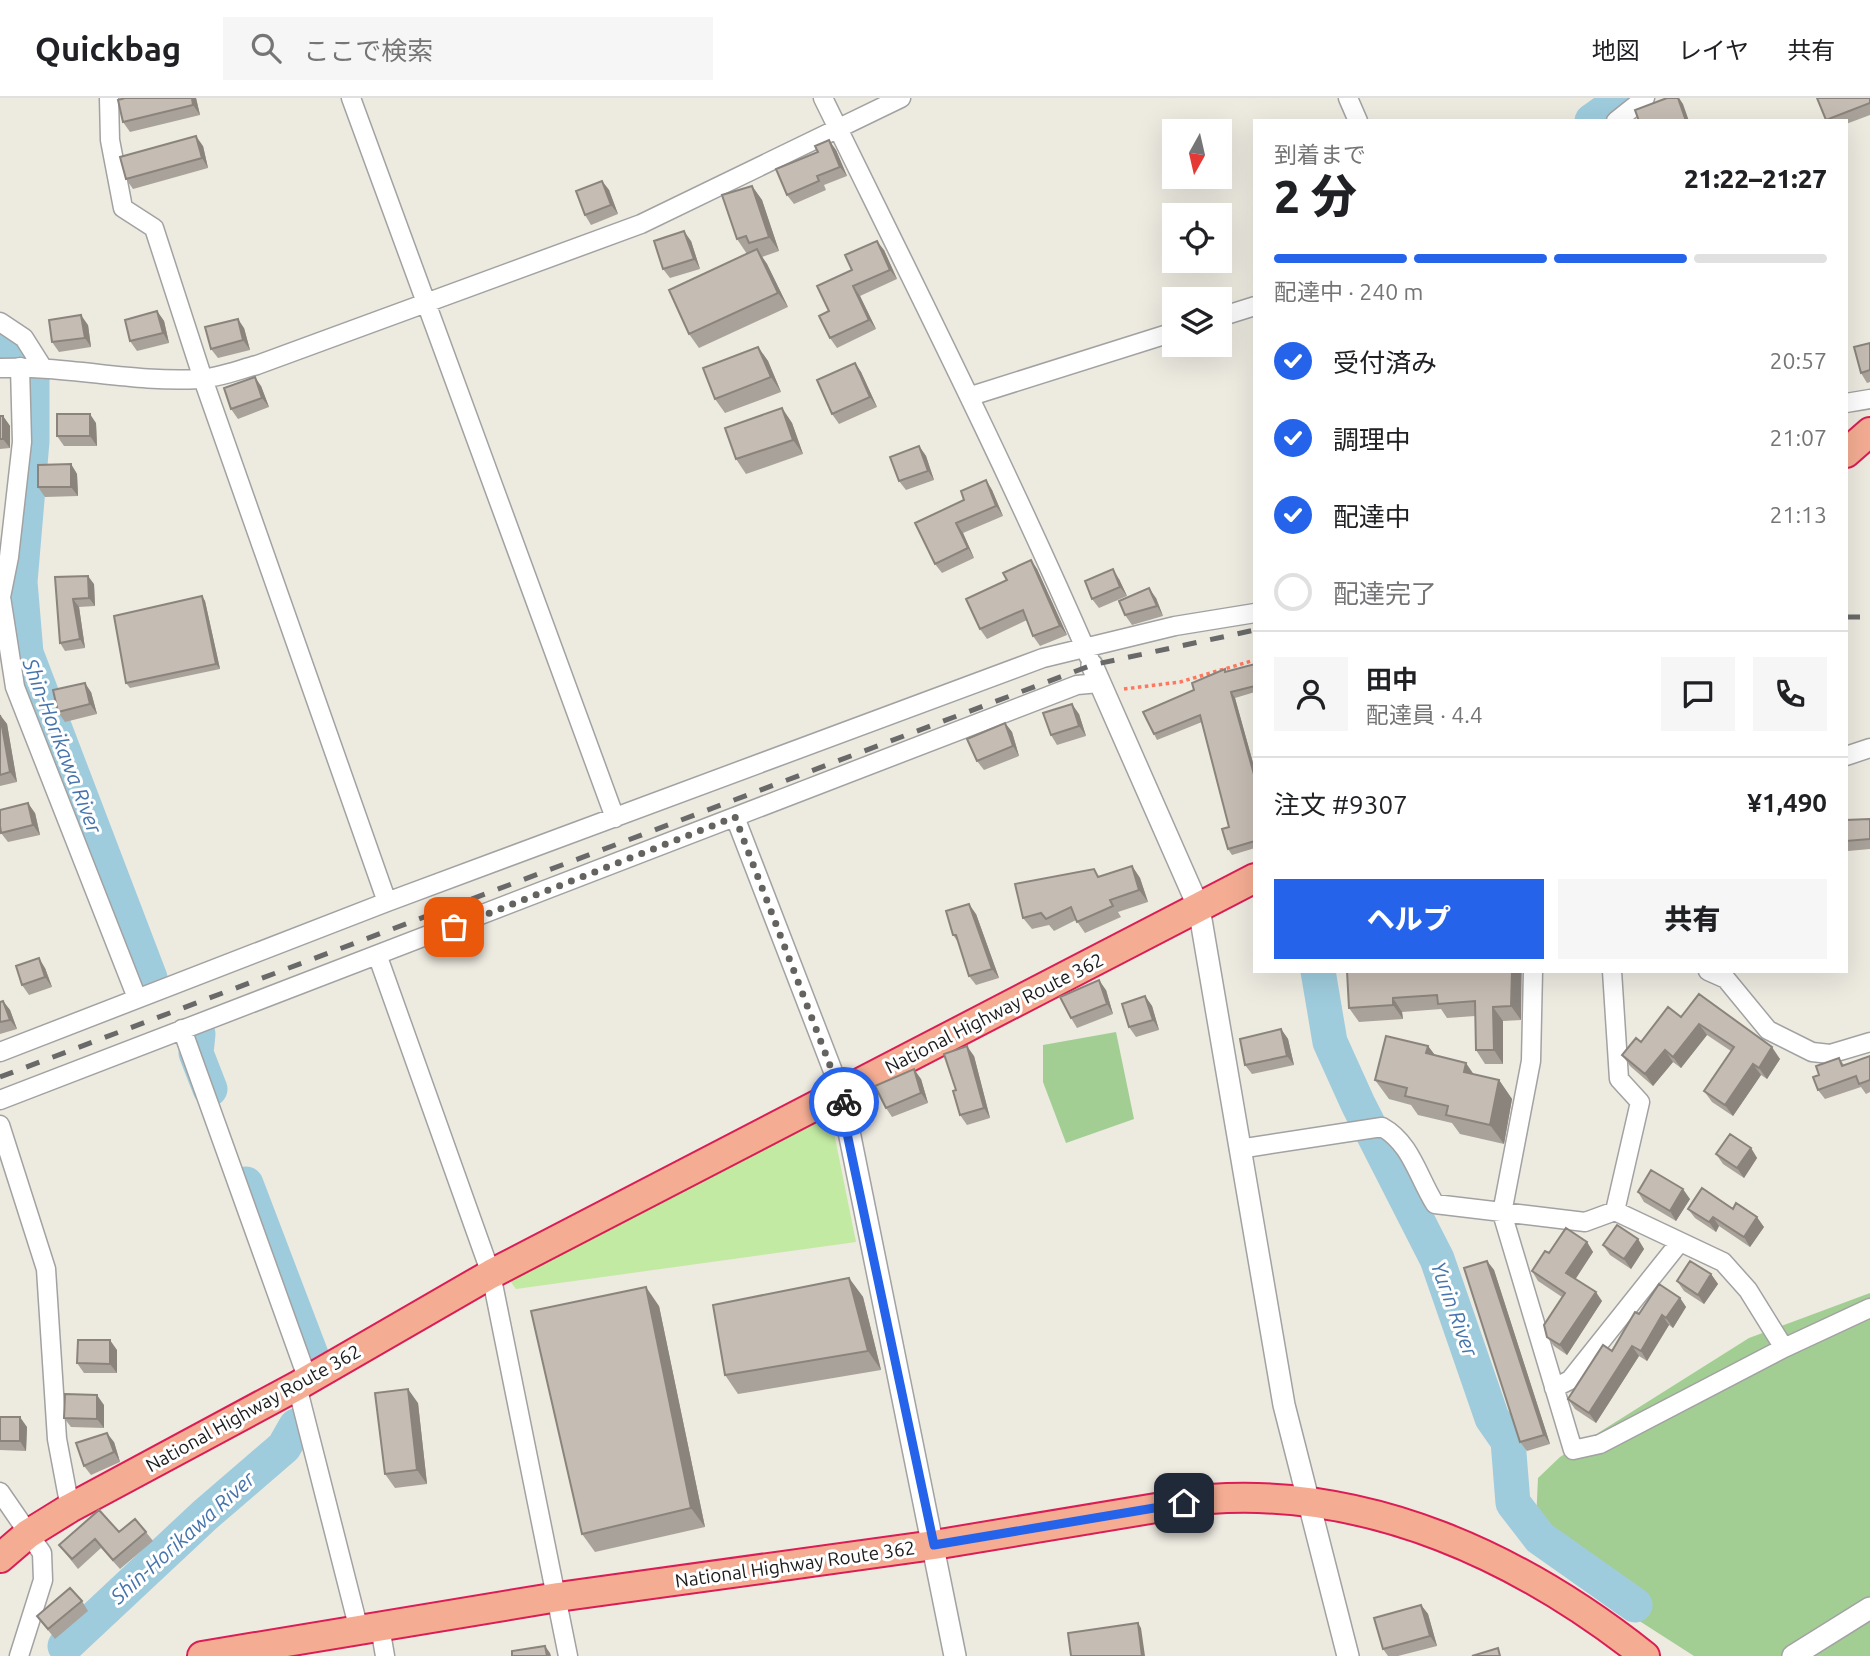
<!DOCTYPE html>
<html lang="ja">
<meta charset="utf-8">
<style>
:root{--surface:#fff;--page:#f6f6f6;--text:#202124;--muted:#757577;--line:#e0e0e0;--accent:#2563eb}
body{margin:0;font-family:Ubuntu,"Noto Sans JP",sans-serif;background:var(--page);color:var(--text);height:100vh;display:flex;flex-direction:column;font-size:26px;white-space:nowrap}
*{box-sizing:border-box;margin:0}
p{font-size:23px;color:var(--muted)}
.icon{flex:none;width:38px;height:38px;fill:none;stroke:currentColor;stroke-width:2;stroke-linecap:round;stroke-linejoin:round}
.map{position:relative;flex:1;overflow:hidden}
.details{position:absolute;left:1253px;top:21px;width:595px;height:854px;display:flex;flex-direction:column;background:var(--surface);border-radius:0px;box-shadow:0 7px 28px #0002}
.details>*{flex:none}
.needle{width:46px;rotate:188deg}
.buttons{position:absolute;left:1162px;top:21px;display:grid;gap:14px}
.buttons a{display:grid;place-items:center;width:70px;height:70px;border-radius:0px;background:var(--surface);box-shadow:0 7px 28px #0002;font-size:35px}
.pin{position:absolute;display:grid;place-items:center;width:60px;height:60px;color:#fff;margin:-30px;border-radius:14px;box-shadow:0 4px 10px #0006}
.courier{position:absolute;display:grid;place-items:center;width:70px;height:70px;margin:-35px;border:5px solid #2563eb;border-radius:50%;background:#fff;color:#222;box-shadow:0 2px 9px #0007}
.summary em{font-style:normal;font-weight:800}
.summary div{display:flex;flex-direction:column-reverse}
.summary{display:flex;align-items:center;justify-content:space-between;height:119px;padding:0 21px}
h1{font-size:46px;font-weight:800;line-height:52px}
.bar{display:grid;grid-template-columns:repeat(4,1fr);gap:10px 7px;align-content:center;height:84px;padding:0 21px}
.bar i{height:9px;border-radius:5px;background:var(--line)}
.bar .current{background:var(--accent)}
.bar p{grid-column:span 4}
.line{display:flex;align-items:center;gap:18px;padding:0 21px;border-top:2px solid var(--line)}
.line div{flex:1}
.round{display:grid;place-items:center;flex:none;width:74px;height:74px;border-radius:0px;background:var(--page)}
ol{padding:0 21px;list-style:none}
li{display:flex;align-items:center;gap:21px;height:77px}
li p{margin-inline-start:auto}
li .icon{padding:7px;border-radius:50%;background:var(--accent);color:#fff;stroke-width:4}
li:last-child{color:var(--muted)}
li i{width:38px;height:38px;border:4px solid var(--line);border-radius:50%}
.button{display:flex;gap:14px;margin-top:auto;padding:14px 21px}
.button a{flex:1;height:80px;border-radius:0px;background:var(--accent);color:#fff;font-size:28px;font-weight:800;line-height:80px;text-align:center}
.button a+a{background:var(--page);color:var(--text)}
header{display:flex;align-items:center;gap:42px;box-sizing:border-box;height:98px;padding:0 35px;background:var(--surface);border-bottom:2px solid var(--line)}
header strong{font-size:33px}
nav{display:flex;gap:38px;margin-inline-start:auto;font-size:24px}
.search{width:490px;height:63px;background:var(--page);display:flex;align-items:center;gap:18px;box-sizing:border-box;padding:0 24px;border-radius:0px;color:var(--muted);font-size:26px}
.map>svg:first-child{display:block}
.grass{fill:#c3eaa3}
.forest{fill:#a2ce93}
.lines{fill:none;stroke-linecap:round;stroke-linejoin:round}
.river{stroke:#9eccdd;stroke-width:35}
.minor-casing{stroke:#a2a2a2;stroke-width:21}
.tertiary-casing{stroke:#a2a2a2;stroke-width:24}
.trunk-casing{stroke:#db1d55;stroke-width:32}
.path{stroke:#fe7860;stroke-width:3.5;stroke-dasharray:3.5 3.5;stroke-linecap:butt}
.minor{stroke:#fff;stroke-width:18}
.tertiary{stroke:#fff;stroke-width:21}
.trunk{stroke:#f4ad93;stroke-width:28}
.rail{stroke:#696969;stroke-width:5;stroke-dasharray:14 14;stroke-linecap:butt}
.wall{fill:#a9a29a}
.shaded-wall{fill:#8a847d}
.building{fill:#c5bcb3;stroke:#8a847d;stroke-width:2}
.done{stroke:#646360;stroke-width:7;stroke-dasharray:0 12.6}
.route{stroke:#2563eb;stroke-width:9}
.labels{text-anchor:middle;stroke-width:6;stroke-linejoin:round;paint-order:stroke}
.street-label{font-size:19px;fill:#1b1b1b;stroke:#fff}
.water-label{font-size:21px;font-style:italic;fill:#4574ad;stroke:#fff}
</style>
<header>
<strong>Quickbag</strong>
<div class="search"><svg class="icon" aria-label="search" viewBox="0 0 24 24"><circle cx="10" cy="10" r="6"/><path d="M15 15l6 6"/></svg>ここで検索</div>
<nav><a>地図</a><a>レイヤ</a><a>共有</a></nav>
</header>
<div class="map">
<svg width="1870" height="1558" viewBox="0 0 1870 1558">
<rect width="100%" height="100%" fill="#edeae0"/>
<path class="grass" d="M830 1015 856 1144 516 1191 501 1171Z"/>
<path class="forest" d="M1116 934 1134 1021 1066 1045 1043 984V947Z
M1870 1195V1558H1694L1616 1508 1535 1445 1538 1380 1560 1359 1749 1240Z"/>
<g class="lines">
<path class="river" d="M1592 23 1624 0
M0 237 21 256
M32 280V343L20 484 26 555 150 880
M1318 873 1330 944 1358 1006 1437 1161 1492 1320 1508 1343 1513 1405 1540 1440 1635 1507
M198 936 196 955 210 991
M246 1086 313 1262
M65 1548 205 1417 284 1349 296 1328"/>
<defs>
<path id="minor" d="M109 0 110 42 123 110 154 130 203 281 387 804
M351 0 615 720
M823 0C914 186 1007 370 1089 559
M1348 0 1358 23
M1616 23 1645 0
M1220 219 1255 208
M0 224 24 240 43 270
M20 269 22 344 9 459 1 499 15 589 137 900
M0 270C67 267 132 285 199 281 218 280 238 272 257 267L641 126 901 0
M971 298 1174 234
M1846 305 1870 301
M1846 658 1870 650
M735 719 841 994
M378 859 491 1176 568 1558
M1533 873 1531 963 1502 1115 1573 1352 1600 1346 1784 1250 1870 1210
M1612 873 1619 981 1640 1004 1615 1113
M1708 873 1726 881 1768 932 1812 954 1830 956 1870 944
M182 931 308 1282
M0 954 387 804 1043 560 1175 528 1255 515
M0 1002 1077 587 1099 585
M0 1027 46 1171 57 1341 70 1410
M1239 1051 1382 1029C1411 1045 1418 1079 1435 1106L1585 1124 1615 1113 1723 1164 1748 1192 1784 1250
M297 1288 359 1532
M1554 1290 1570 1282 1680 1144
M0 1394 42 1455 43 1482 19 1558
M380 1529 385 1558"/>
<path id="tertiary" d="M1092 567 1199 810 1284 1307 1348 1558
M841 994 955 1558
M1793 1558 1870 1510"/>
<path id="trunk" d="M1846 355 1870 334
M0 1460 28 1436 70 1410 297 1288 491 1176 1255 780
M202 1558 558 1499 934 1447 1210 1401C1371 1390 1520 1459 1645 1558"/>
</defs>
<use href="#minor" class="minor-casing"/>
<use href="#tertiary" class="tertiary-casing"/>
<use href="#trunk" class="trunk-casing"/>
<path class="path" d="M1124 591 1180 584 1255 562"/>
<use href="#minor" class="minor"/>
<use href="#tertiary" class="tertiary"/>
<use href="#trunk" class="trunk"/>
<path class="rail" d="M1846 519H1870
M0 979 1092 567 1255 532"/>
</g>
<path class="wall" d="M196 0 200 17 130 34 123 24Z
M1817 0H1870V17L1846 26V23H1826Z
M203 48 208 70 133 91 126 81Z
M836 52 847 78 824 87 826 92 794 106 787 97Z
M602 83 609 92 618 116 591 127 585 117Z
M752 88 762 102 779 153 762 159 767 166 788 209 699 250 689 236 747 156 737 141Z
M691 143 700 171 670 180 663 171Z
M884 152 897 181 860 198 876 231 837 250 830 240 829 213 852 172Z
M157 213 164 223 169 245 137 253 130 243Z
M88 227 91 249 59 254 52 244Z
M244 230 250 252 218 260 211 251Z
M1870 245V284L1867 285 1861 275Z
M758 249 768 263 781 294 725 315 715 301Z
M855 265 861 274 877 309 839 326 832 316Z
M261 288 269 309 238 321 231 311Z
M782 310 792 325 803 356 746 376 736 361Z
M0 318H3L10 328V350L0 351Z
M96 325 97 348H64L57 338Z
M919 348 926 358 934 382 906 392 899 383Z
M71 366 77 376 78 398 45 399 38 389Z
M986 382 992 392 1003 418 963 435 974 460 942 475 935 466 964 402Z
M1031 462 1037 471 1067 537 1040 548 1033 538 1027 522 987 541 980 531 1007 482Z
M55 479 94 486 95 508 79 509 85 550 65 553 60 545Z
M1119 481 1127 498 1099 510 1092 501Z
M202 498 205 503 220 571 130 590 126 585Z
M1156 500 1163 518 1132 527 1125 517Z
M1255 566V594L1235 600 1255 672V750L1232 757 1228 751 1229 729 1202 624 1157 642 1154 636 1194 592Z
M91 594 97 616 65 624 58 614Z
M1079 616 1086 638 1057 647 1051 637Z
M0 617 7 626 17 684 0 688Z
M1005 625 1012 634 1019 658 984 672 977 663Z
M35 715 40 737 8 744 1 735Z
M1870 721V751L1848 753 1846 751V722Z
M1132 768 1140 780 1148 804 1118 814 1121 819 1085 835 1076 822 1054 833 1049 827 1032 831 1023 820 1100 779Z
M976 816 999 880 976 887 969 878 958 844 953 837Z
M45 870 52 889 29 897 22 887Z
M1347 873 1522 874 1521 922 1503 923V966H1485L1476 952 1475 918 1447 920 1441 911 1402 914 1403 921 1359 924 1349 910Z
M1106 892 1113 916 1077 930 1071 920Z
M1145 898 1152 908 1159 932 1136 939 1129 929Z
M3 903 10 912 17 931 0 936V904Z
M1681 919 1780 961 1767 981 1761 977 1733 1018 1712 1004 1704 993 1731 953 1707 937 1681 970 1673 964 1653 988 1630 968 1622 957Z
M1281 931 1288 941 1294 967 1252 976 1245 967Z
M1428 948 1435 957 1475 977 1499 982 1512 1001 1504 1046 1460 1036 1452 1025 1418 1017 1411 1007 1389 1001 1375 982Z
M974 958 990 1020 967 1027 960 1017 956 992Z
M1870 958V994L1866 996 1861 989 1825 1001 1818 992 1819 977 1839 960 1844 967Z
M921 981 928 1005 892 1019 886 1010Z
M1751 1050 1757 1060 1744 1080 1723 1066 1716 1056Z
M1638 1094 1690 1101 1676 1123 1644 1104Z
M1688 1111H1733L1764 1129 1750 1149 1719 1128 1716 1134 1695 1120Z
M1638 1141 1644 1151 1631 1171 1610 1157 1603 1147Z
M1587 1144 1593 1154 1575 1181 1602 1203 1567 1257 1554 1248 1547 1239 1562 1199 1538 1183 1532 1173 1549 1155Z
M1487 1163 1494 1172 1550 1346 1527 1353 1520 1344Z
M1711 1176 1718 1186 1704 1206 1684 1193 1677 1183Z
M849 1180 863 1199 881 1272 738 1296 725 1277Z
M1680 1200 1686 1209 1673 1230 1669 1227 1647 1263 1639 1258 1596 1325 1575 1311 1568 1301 1612 1253 1639 1216Z
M659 1208 705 1429 595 1454 582 1436Z
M117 1252V1275H84L77 1265Z
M418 1305 427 1386 395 1390 385 1376Z
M104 1307V1330L71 1329 64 1320Z
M0 1319 27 1329 26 1353 0 1352Z
M114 1344 120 1364 91 1377 84 1368Z
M119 1434H146L153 1443 120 1471 101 1450 78 1471 59 1447Z
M82 1503 88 1513 55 1541 37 1518Z
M1421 1507 1428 1516 1437 1548 1398 1558H1388L1383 1551Z"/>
<path class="shaded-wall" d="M192 0H196L200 17 193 7Z
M1678 0H1679L1683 6 1689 23H1686Z
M196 38 203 48 208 70 202 60Z
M829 42 836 52 847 78 840 69Z
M602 83 609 92 618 116 611 107Z
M752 88 762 102 779 153 769 139Z
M684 133 691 143 700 171 694 161Z
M877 143 884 152 897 181 890 172Z
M757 151 767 166 788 209 778 195Z
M853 188 860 198 876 231 869 222Z
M157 213 164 223 169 245 163 235Z
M81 217 88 227 91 249 85 240Z
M238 221 244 230 250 252 243 242Z
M758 249 768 263 781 294 771 279Z
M855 265 861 274 877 309 870 299Z
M255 279 261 288 269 309 262 300Z
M782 310 792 325 803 356 793 342Z
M90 316 96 325 97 348 90 338Z
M3 318 10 328V350L3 341Z
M919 348 926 358 934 382 928 373Z
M71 366 77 376 78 398 71 389Z
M986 382 992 392 1003 418 996 408Z
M956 425 963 435 974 460 968 450Z
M1031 462 1037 471 1067 537 1060 528Z
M1113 471 1119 481 1127 498 1120 489Z
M88 478 94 486 95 508 89 500Z
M1149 490 1156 500 1163 518 1157 508Z
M202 498 205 503 220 571 216 566Z
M73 501 79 509 85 550 80 541Z
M85 585 91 594 97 616 90 606Z
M1231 594 1235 600 1255 672V680Z
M1072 606 1079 616 1086 638 1079 628Z
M0 617 7 626 17 684 10 674Z
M1005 625 1012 634 1019 658 1013 648Z
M28 705 35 715 40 737 33 727Z
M1132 768 1140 780 1148 804 1139 792Z
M969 806 976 816 999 880 992 871Z
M39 860 45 870 52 889 45 879Z
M1512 873H1521V922L1511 908Z
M1099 882 1106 892 1113 916 1107 906Z
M1145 898 1152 908 1159 932 1153 922Z
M1393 900 1402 914 1403 921 1393 907Z
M3 903 10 912 17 931 10 922Z
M1493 909 1503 923V966L1494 952Z
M1699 926 1707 937 1681 970 1673 959Z
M1281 931 1288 941 1294 967 1287 958Z
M967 948 974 958 990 1020 984 1010Z
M1428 948 1442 967 1426 955Z
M1772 949 1780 961 1767 981 1759 970Z
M1665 952 1673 964 1653 988 1645 976Z
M1466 965 1479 984 1464 974Z
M1753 966 1761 977 1733 1018 1725 1007Z
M914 971 921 981 928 1005 921 995Z
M1499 982 1512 1001 1504 1046 1490 1027Z
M1751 1050 1757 1060 1744 1080 1737 1070Z
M1683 1091 1690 1101 1676 1123 1670 1113Z
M1713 1119 1719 1128 1716 1134 1709 1124Z
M1757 1119 1764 1129 1750 1149 1744 1139Z
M1638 1141 1644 1151 1631 1171 1624 1161Z
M1587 1144 1593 1154 1573 1185 1566 1175Z
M1487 1163 1494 1172 1550 1346 1544 1337Z
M1711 1176 1718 1186 1704 1206 1698 1197Z
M849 1180 863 1199 881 1272 868 1253Z
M646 1189 659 1208 705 1429 691 1410Z
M1596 1194 1602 1203 1567 1257 1560 1247Z
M1680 1200 1686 1209 1673 1230 1666 1220Z
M1662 1217 1669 1227 1647 1263 1641 1253Z
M110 1242 117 1252V1275L110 1266Z
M1632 1248 1639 1258 1596 1325 1589 1315Z
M408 1291 418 1305 427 1386 417 1372Z
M97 1297 104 1307V1330L97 1321Z
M20 1319 27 1329 26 1353 20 1343Z
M107 1335 114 1344 120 1364 114 1354Z
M1421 1507 1428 1516 1437 1548 1430 1538Z
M1138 1525 1141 1530 1145 1558H1142Z
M545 1548 550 1555 551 1558H547Z"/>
<path class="building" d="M125 0H192L193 7 123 24 118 2Z
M1667 0H1678L1686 23H1639L1635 12Z
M1817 0H1870V5L1826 22Z
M196 38 202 60 126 81 120 59Z
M829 42 840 69 817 78 819 83 787 97 776 71 818 54 815 48Z
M602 83 611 107 585 117 576 93Z
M752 88 769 139 749 145 746 138 737 141 722 97Z
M684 133 694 161 663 171 654 143Z
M877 143 890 172 853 188 869 222 830 240 819 218 829 213 817 188 852 172 845 157Z
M757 151 778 195 689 236 669 192Z
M157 213 163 235 130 243 125 222Z
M81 217 85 240 52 244 49 222Z
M238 221 243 242 211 251 205 229Z
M1870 245V272L1861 275 1854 249Z
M758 249 771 279 715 301 703 270Z
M855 265 870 299 832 316 817 282Z
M255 279 262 300 231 311 224 290Z
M782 310 793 342 736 361 725 330Z
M57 316H90V338H57Z
M0 318H3V341H0Z
M919 348 928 373 899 383 890 359Z
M71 366V389H38V367Z
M986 382 996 408 956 425 968 450 935 466 915 425 964 402 961 393Z
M1031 462 1060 528 1033 538 1023 512 980 531 966 501 1007 482 1003 475Z
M1113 471 1120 489 1092 501 1085 483Z
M88 478 89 500 73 501 80 541 60 545 55 479Z
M1149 490 1157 508 1125 517 1119 503Z
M202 498 216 566 126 585 114 518Z
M1255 566V588L1231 594 1255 680V743L1228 751 1222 731 1229 729 1200 617 1154 636 1143 614 1194 592 1192 585 1225 571V574Z
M85 585 90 606 58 614 53 592Z
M1072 606 1079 628 1051 637 1043 615Z
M0 617 10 674 0 677Z
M1005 625 1013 648 977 663 967 641Z
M28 705 33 727 1 735 0 728V712Z
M1870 721V741L1846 743V722Z
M1132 768 1139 792 1110 802 1113 808 1077 824 1071 809 1046 821 1041 815 1023 820 1015 786 1094 771 1098 779Z
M969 806 992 871 969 878 956 837H953L946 813Z
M39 860 45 879 22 887 16 868Z
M1347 873H1512L1511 908 1493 909 1494 952H1476L1475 903 1438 906 1437 897 1393 900V907L1349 910Z
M1099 882 1107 906 1071 920 1060 899Z
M1699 896 1772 949 1759 970 1753 966 1725 1007 1704 993 1734 949 1699 926 1673 959 1665 952 1645 976 1622 957 1636 940 1641 944 1668 909 1681 919Z
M1145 898 1153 922 1129 929 1122 906Z
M3 903 10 922 0 924V904Z
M1281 931 1287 958 1245 967 1240 941Z
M1386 938 1428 948 1426 955 1466 965 1464 974 1499 982 1490 1027 1446 1017 1448 1008 1405 998 1407 990 1375 982Z
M967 948 984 1010 960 1017 953 993 956 992 944 956Z
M1870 958V982L1859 986 1856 978 1818 992 1813 979 1819 977 1816 968 1839 960 1842 968Z
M914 971 921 995 886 1010 875 988Z
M1730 1036 1751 1050 1737 1070 1716 1056Z
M1651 1072 1683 1091 1670 1113 1638 1094Z
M1702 1090 1733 1111 1736 1105 1757 1119 1744 1139 1713 1119 1709 1124 1688 1111Z
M1617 1127 1638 1141 1624 1161 1603 1147Z
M1566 1130 1587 1144 1566 1175 1596 1194 1560 1247 1547 1239 1544 1227 1565 1195 1532 1173 1545 1153 1549 1155Z
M1487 1163 1544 1337 1520 1344 1464 1170Z
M1690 1163 1711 1176 1698 1197 1677 1183Z
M849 1180 868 1253 725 1277 713 1207Z
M1659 1186 1680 1200 1666 1220 1662 1217 1641 1253 1632 1248 1589 1315 1568 1301 1603 1247 1612 1253 1635 1214 1639 1216Z
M646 1189 691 1410 582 1436 531 1213Z
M78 1242H110V1266L77 1265Z
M408 1291 417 1372 385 1376 375 1295Z
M65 1296 97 1297V1321L64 1320Z
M0 1319H20V1343H0Z
M107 1335 114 1354 84 1368 76 1345Z
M99 1412 119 1434 135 1421 146 1434 113 1462 95 1441 72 1461 59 1447Z
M70 1490 82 1503 48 1531 37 1518Z
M1421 1507 1430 1538 1383 1551 1374 1520Z
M1138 1525 1142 1558H1071L1068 1535Z
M545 1548 547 1558H512V1553Z
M1498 1550 1500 1558H1472Z"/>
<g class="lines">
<path class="done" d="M454 829 735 719 844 1004"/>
<path class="route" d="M844 1004V1021L934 1447 1184 1405"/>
</g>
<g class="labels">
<g class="street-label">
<text transform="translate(994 915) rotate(-27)" y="7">National Highway Route 362</text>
<text transform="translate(253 1310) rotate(-29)" y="7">National Highway Route 362</text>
<text transform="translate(795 1466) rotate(-8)" y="7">National Highway Route 362</text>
</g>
<g class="water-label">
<text transform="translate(62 648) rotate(69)" y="7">Shin-Horikawa River</text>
<text transform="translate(1454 1211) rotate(70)" y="7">Yurin River</text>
<text transform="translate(183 1440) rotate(-42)" y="7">Shin-Horikawa River</text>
</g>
</g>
</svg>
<div class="buttons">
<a><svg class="needle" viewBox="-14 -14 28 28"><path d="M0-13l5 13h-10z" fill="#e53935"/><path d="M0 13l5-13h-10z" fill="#757577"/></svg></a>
<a><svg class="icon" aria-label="locate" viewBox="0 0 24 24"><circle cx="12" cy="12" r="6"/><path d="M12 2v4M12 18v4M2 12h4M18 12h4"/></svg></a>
<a><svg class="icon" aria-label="layers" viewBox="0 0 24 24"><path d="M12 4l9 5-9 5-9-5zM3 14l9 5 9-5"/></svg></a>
</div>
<div class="pin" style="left:454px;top:829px;background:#ea580c"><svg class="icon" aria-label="bag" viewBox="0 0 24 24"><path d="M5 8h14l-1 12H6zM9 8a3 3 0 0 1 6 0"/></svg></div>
<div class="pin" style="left:1184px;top:1405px;background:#1f2937"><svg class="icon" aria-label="home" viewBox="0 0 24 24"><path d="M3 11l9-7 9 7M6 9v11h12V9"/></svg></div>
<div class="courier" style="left:844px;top:1004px"><svg class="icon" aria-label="bike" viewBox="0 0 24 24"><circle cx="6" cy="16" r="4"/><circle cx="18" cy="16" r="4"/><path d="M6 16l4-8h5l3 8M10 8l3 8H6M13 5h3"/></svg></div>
<section class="details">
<div class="summary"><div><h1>2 分</h1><p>到着まで</p></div><em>21:22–21:27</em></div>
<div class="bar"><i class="current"></i><i class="current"></i><i class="current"></i><i></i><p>配達中 · 240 m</p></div>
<ol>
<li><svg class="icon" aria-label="check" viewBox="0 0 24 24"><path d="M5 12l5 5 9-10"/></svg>受付済み<p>20:57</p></li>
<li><svg class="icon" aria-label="check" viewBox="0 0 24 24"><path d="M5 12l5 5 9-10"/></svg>調理中<p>21:07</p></li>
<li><svg class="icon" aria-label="check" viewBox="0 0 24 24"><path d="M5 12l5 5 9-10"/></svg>配達中<p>21:13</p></li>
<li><i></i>配達完了</li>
</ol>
<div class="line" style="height:126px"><a class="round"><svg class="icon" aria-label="person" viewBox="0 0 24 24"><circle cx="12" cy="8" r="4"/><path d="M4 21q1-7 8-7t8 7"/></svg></a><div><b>田中</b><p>配達員 · 4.4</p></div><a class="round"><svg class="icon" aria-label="chat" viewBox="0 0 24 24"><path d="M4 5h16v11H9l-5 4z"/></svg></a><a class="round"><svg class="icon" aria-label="phone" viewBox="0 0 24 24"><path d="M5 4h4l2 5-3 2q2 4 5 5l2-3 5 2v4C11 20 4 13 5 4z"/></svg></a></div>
<div class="line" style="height:91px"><div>注文 #9307</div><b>¥1,490</b></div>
<div class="button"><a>ヘルプ</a><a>共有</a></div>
</section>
</div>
